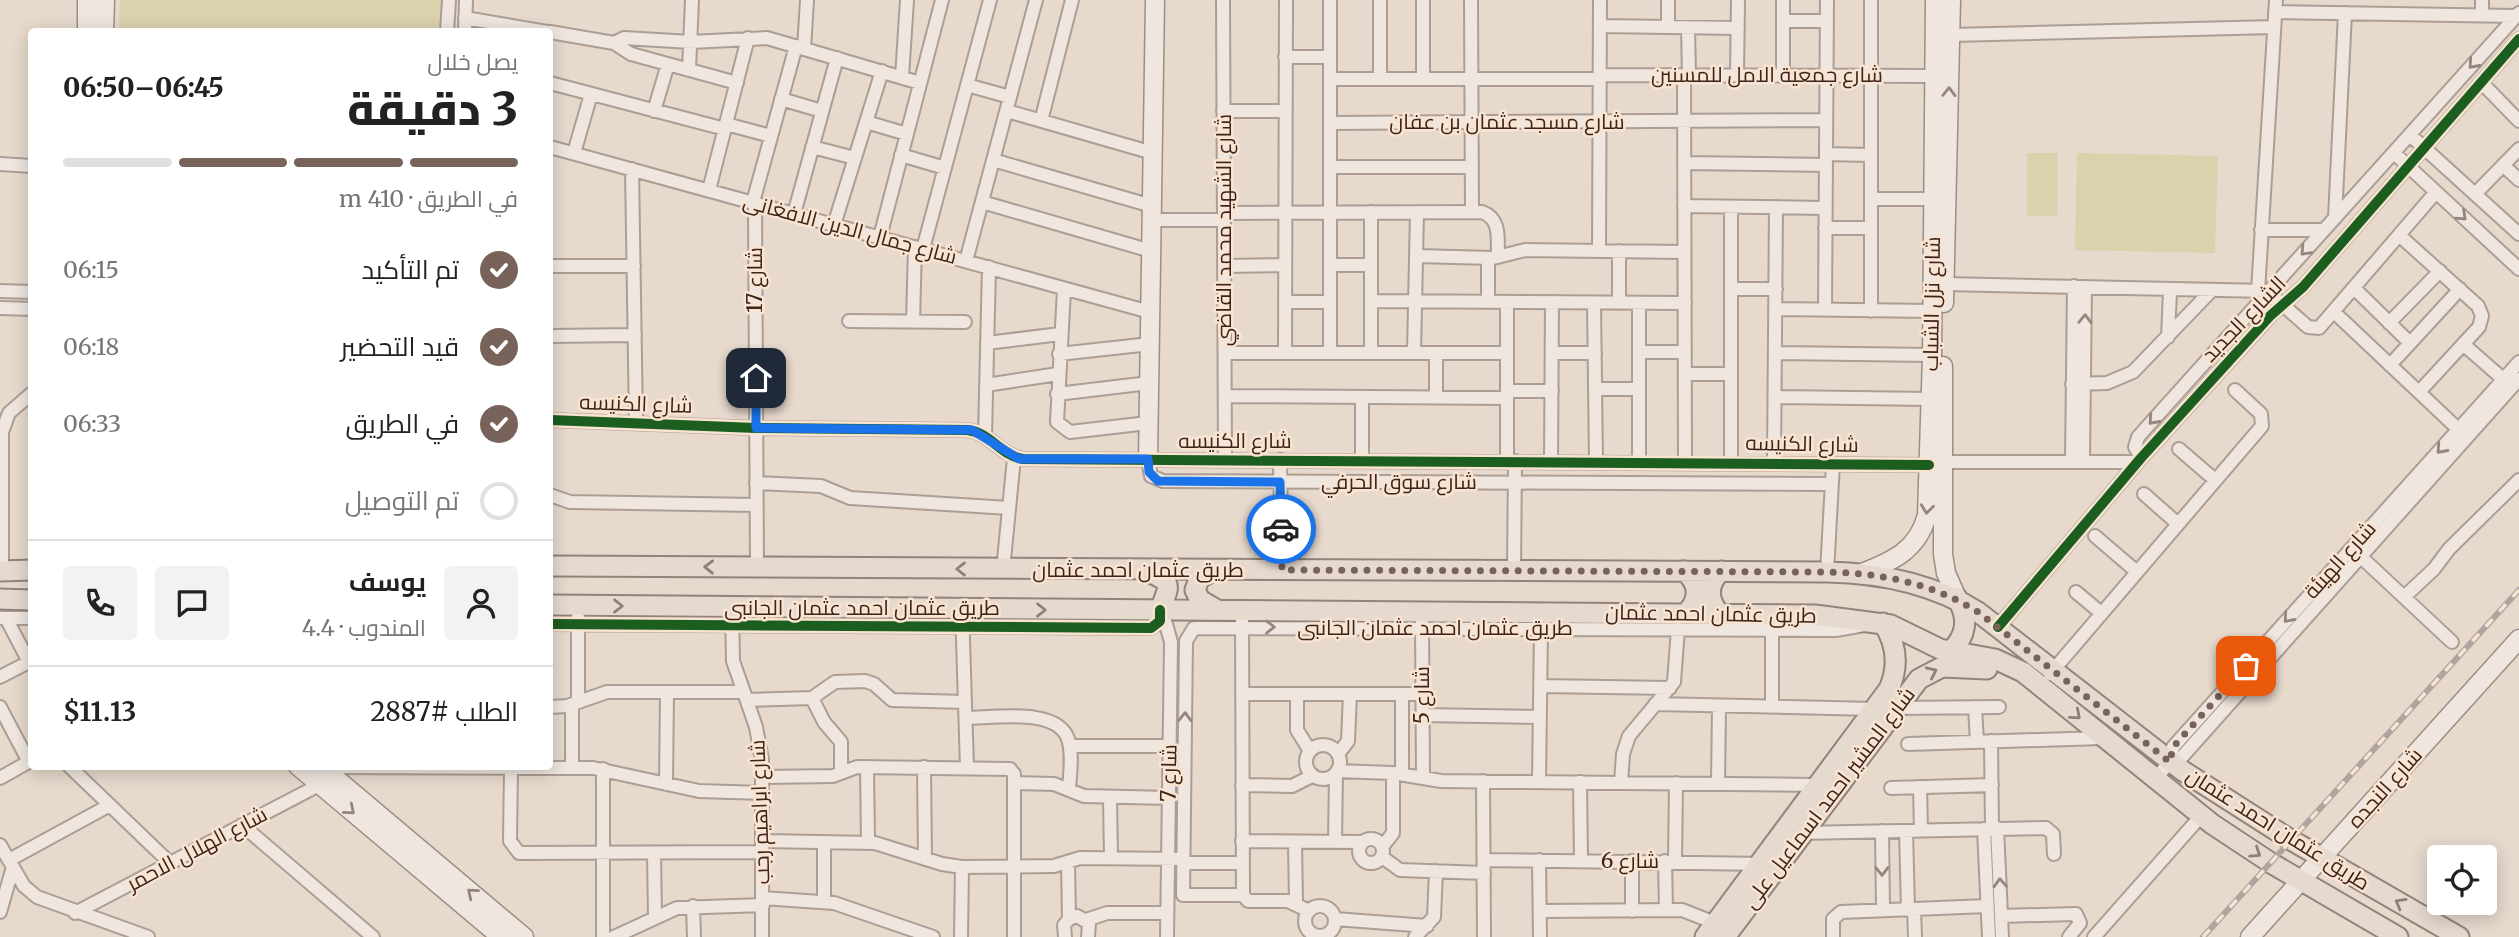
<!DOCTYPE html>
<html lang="ar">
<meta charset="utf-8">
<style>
:root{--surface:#fff;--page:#f2f2f2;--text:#222;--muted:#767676;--line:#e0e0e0;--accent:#78635a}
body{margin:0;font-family:Merriweather,Cairo,serif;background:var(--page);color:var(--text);direction:rtl;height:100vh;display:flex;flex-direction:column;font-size:26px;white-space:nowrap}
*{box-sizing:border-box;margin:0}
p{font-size:23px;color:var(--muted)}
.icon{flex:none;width:38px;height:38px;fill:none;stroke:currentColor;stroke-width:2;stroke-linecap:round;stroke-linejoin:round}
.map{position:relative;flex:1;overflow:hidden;direction:ltr}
.sheet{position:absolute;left:28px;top:28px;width:525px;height:742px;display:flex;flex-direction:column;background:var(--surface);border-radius:7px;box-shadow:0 4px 18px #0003;direction:rtl}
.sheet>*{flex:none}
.buttons{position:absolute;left:2427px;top:845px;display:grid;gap:14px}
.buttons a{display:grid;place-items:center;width:70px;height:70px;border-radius:7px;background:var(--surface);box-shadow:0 4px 18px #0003;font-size:35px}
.pin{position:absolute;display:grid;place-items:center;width:60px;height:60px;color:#fff;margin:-30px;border-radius:14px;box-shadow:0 4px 10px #0006}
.courier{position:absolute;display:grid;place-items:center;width:70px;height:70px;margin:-35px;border:5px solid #1a73e8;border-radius:50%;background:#fff;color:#222;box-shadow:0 2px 9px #0007}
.headline em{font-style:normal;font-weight:800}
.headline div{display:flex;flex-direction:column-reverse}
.headline{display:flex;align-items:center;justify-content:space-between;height:119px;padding:0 35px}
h1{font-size:46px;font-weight:800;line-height:52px}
.bar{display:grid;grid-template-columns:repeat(4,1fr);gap:10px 7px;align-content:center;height:84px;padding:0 35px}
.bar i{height:9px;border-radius:5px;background:var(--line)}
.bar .current{background:var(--accent)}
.bar p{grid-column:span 4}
.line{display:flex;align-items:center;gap:18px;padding:0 35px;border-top:2px solid var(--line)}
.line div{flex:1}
.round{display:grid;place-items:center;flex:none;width:74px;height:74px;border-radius:7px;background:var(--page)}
ol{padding:0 35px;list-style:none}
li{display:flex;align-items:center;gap:21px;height:77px}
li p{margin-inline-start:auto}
li .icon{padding:7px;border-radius:50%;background:var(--accent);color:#fff;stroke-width:4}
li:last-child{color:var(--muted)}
li i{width:38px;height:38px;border:4px solid var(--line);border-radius:50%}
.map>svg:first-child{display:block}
.green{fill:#dbd1ad}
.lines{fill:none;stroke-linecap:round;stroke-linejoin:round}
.street-casing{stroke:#ac9e95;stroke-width:16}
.secondary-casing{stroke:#9c8e85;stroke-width:21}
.primary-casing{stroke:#92847c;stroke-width:23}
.street{stroke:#eee6df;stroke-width:12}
.secondary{stroke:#eee6df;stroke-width:18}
.primary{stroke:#e6dacf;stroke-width:19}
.rail-casing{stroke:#ada59f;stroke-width:6}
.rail{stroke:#f9e4d1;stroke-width:3.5;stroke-dasharray:10;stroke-linecap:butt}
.cycleway-casing{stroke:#f9e4d1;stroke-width:15}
.cycleway{stroke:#1b5e20;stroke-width:10}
.oneway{stroke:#95857e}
.oneway2{stroke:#917f76}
.done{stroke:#78635a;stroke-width:7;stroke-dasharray:0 12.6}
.route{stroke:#1a73e8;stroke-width:9}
.labels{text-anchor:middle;stroke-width:5;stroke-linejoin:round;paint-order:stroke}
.street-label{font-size:21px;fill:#3c241c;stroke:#f9e4d1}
</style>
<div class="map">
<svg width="2519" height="937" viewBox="0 0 2519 937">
<rect width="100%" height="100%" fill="#e7d9cc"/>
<path class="green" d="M120 0H447L445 31 119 32Z
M2027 153H2058L2057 216H2027Z
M2077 153 2218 156 2215 253 2075 250Z"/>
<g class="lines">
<defs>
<path id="street" d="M1223 0 1225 460
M1330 0V353
M1380 0V79
M1423 0V79
M1471 0 1472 212
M1668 0V27
M2275 12 2516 16
M2482 15V0
M465 18 547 32
M1783 21H1827
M1600 26 1738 28
M1688 28 1689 75
M447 32 449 0
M465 32 466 0
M550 32 614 43 631 54 737 83
M1950 35 2274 27
M614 43 624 38 691 42 767 38 920 83
M804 49 807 0
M1285 57H1330
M689 70 692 0
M1600 75 1934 76
M1684 75 1685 462
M1737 75 1738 0
M1783 75V0
M902 77 907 0
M1330 79H1600
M550 83 725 129
M2482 83 2519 121
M967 85 1010 97
M781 99 822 111
M654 111 668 64
M1007 111 1153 153
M1223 111H1285
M1041 121 1072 0
M866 122 907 134
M1330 123 1826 120
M726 124 771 136
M2410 135 2519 234
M550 147 1150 312
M812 147 855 158
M574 153 591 94
M2394 153 2519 269
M1826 154 1871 155
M901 155 945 168
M993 160 1152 206
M1684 163 1826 165
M0 164 32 166
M2503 165 2519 180
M1330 167H1472
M632 169 636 423
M709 190 748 38
M2475 194 2519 149
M1871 199H1933
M753 202 796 46
M982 202 1151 251
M755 203 757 568
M1684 206 1826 208
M1371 212V353
M1224 213 1482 212C1502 219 1497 240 1498 257
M794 214 837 58
M2335 218 2345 13
M1151 220H1224
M834 225 882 71
M1825 228H1871
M2261 230H2324
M2400 236 2478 306 2482 316 2479 327 2419 392
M880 237 942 0
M923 249 990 0
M1599 250 1600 0
M1619 251V303
M1416 256 1493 258 1525 250 1684 252
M966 261 1036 0
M1330 265H1371
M550 266H634
M1224 266 1285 265
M1945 284 2267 291 2308 327 2319 328 2436 192
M1064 289 1057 422 1070 432 1148 423
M1731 289H1776
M2355 289 2410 343
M0 291 32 292
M2258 291 2276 0
M1371 301 1685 303
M1285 302H1330
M1488 302V258
M1507 302V461
M1594 303 1596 462
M0 308 32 309
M1775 309 1932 311
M1825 310 1827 0
M1871 311V0
M2335 313 2458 429
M849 321 965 322
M913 322 915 247
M2389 323 2440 271
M550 336 635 335
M2168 337 2170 291
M987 343 1060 334
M2463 344 2503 379
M1639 352H1685
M1225 353H1507
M1285 353 1286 0
M1414 353 1417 212
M1436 353V397
M1552 353H1595
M1775 353 1932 355
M1059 354 1150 344
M2390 365 2460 289
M1685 374H1731
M2072 384 2107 383 2133 372 2211 291
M986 385 1058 374
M1595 389H1639
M1507 391H1552
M1057 394 1149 383
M1225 396 1507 398
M1775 397 1931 399
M550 420 756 428 967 430C990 432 1001 456 1023 459L1929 465
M985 436 989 267
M2179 449 2215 480
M2141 458 2135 447 2138 437 2519 13
M1148 459 1151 476 1163 481 1832 484
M1280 460 1282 570
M1362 460V397
M2072 461 2074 286
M2083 461 2085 287
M1551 462 1552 302
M1639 462V303
M1943 462H2137
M1731 463V207
M1774 463 1776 207
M756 483 821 486 850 498 1009 508
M2144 494 2178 524
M550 495 570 502 756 505
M2095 536 2137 572
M2360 556 2452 642
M1003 570 1014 458
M1514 570 1515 461
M2 571V432L9 413 32 393
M1827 572 1833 464
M2076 592 2101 613
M2404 597 2434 569 2449 549 2519 480
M732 607 733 661 756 727 762 760V937
M962 609 967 767
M1162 610 1171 642 1167 937
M0 618H32
M1242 621 1243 895 1248 901H1288L1309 911
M1422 621 1423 778
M550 624 1151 628 1160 621V610
M1998 627 2141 458 2270 316 2303 287 2519 39
M2050 674 2262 426 2261 414 2235 390
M0 677 25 664 28 660 6 618
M1541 686 1670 688
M1242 694H1422
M1297 694V730L1310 751
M1402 694V774
M812 698 824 722 841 742V773
M747 700 812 698 835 682 865 681 874 684 892 700 965 702
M578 702V617
M1655 704 1874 709
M572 705V768
M0 707 29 762
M550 707 567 706 607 692H744
M1772 707V630
M1975 707 1977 742
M1897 708 1999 707
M1422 715 1540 717
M966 718C994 718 1057 707 1068 739 1073 754 1070 774 1069 789
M1991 741 1992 829
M1908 744 2102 738
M1306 762a17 17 0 1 1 34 0a17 17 0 1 1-34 0Z
M1070 746H1170
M1338 754 1348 741 1350 694
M2170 762 2173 747 2519 362
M69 766 170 863
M322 767 593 768 699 791 763 793
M867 767 868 843
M924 767 925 859
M511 768 510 841 519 853 763 852
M603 769V937
M1337 771 1393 773 1441 781 1817 785
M763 777 833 776 857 767 1010 769 1014 774V937
M0 778 32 760
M2155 779 2170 762 2182 757 2519 379
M1483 781 1484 937
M1539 782 1541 628
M1580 782 1581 860
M1014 783 1054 784 1084 796 1169 798
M1621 783 1623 754 1629 736 1674 682 1678 629
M666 784 667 692
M1718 784 1719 706
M1242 785 1292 786 1312 776
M1920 787 1921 830
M1891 788 1992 785
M1110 797 1111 858
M242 825 373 937
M1997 828 2002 937
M1984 829 1989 937
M1882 831 1883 910
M1906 831 1908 910
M1801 833 2046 828 2053 834 2054 854
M1359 851a12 12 0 1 1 24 0a12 12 0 1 1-24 0Z
M763 841 875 843 942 864 962 867 1054 866 1080 858 1184 859
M1242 841 1362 842
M1295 842 1296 904
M1335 842 1336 773
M0 845 24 886 37 897 148 937
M1382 847 1393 833V773
M654 853 655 917
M1382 857 1400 870 1484 873
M9 860 110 805
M1484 860 1765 864
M1539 860 1540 937
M1632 861V911
M1665 861 1666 910
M1675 861 1676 783
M1068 862 1069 919
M1184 863H1242
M1243 895H1183L1186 641 1194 628 1836 630 1864 625
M763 898 834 903 933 937
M824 901V842
M1305 921a15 15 0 1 1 30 0a15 15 0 1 1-30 0Z
M693 906 694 937
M1914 909 1915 937
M1540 911 1682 910 1715 923
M0 912 13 867
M75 913 319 785
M2001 916 2076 914 2080 923 2069 937
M1335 919 1427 926
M1086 920 1107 913H1167
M614 937 677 908 763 905
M961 937 962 867
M1065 937 1064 925 1069 919 1077 916 1089 923 1088 937
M1415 937 1434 917 1436 871
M1833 937V919L1841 912 1987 906
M2094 937 2201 816"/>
<path id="secondary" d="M87 32V0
M104 32 105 0
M1944 303 1951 0
M1943 366V554L1946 573 1957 598
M1148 459 1155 0
M1862 573C1893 561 1918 550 1927 515L1932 355 1935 0
M298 766 501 937
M321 766 524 937
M2250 937 2519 639"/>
<path id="primary" d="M550 566 1827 572C1881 573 1932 583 1978 612L2183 771 2291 840 2459 937
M1214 570 1199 579 1195 590 1200 600 1217 610
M0 571 32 570
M1146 571C1175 583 1169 585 1160 610
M1684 571C1700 583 1700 601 1685 614
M0 599 32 600
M550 605 1815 615 1891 625 1940 649 1995 659 2023 672 2212 824 2271 863 2398 937
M1720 614C1707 600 1707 584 1721 571
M1950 652C1967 636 1969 618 1957 598
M1705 937 1889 689C1899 666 1897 644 1883 623
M1725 937 1919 679 1942 667 1987 669"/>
</defs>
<use href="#street" class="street-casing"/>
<use href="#secondary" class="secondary-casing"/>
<use href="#primary" class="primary-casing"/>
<use href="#street" class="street"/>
<use href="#secondary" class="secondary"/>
<use href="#primary" class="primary"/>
<defs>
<path id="rail" d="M2203 937 2519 590"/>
</defs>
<use href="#rail" class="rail-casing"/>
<use href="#rail" class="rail"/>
<defs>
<path id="cycleway" d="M550 420 756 428 967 430C990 432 1001 456 1023 459L1929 465
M550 624 1151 628 1160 621V610
M1998 627 2141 458 2270 316 2303 287 2519 39"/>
</defs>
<use href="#cycleway" class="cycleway-casing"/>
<use href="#cycleway" class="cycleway"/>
</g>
<defs><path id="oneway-chevron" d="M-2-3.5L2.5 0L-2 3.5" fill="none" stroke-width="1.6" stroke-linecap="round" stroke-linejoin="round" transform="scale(1.75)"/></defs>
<g class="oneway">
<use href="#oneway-chevron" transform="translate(2473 64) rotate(132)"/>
<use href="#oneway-chevron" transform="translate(1949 92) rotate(-89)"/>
<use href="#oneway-chevron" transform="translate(2462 216) rotate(43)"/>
<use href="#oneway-chevron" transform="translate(2305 251) rotate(133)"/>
<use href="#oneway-chevron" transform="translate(2085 319) rotate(-89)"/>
<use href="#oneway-chevron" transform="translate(2153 420) rotate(132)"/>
<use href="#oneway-chevron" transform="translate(2441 449) rotate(132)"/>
<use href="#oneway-chevron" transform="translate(1927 509) rotate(97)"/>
<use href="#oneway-chevron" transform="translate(2288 618) rotate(132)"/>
<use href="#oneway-chevron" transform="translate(1270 627)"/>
<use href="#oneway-chevron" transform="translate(1185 717) rotate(-89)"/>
<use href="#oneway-chevron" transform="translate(350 810) rotate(40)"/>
<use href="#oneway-chevron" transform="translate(1882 871) rotate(89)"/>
<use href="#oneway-chevron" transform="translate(2000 883) rotate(-93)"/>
<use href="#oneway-chevron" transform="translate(472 893) rotate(-140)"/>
</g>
<g class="oneway2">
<use href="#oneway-chevron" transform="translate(709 567) rotate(-179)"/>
<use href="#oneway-chevron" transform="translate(961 569) rotate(-180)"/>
<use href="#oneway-chevron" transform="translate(618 606)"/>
<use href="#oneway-chevron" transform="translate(1041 610)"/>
<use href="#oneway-chevron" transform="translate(1932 672) rotate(-25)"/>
<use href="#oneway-chevron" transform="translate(2076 715) rotate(41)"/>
<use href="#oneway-chevron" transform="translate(2256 853) rotate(34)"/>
<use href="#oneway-chevron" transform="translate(2400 903) rotate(-150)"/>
</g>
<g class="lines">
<path class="done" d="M1281 529 1282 570 1827 572C1881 573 1932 583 1978 612L2170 762 2173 747 2246 666"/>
<path class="route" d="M756 378V428L972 430 1019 459H1148L1149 472 1158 481 1280 482 1281 529"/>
</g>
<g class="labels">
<g class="street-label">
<text x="1767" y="82">شارع جمعية الامل للمسنين</text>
<text x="1507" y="129">شارع مسجد عثمان بن عفان</text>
<text transform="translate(850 229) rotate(15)" y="7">شارع جمال الدين الافغانى</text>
<text transform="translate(1224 230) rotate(-90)" y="7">شارع الشهيد محمد القاضي</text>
<text transform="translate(755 280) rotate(-90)" y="7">شارع 17</text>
<text transform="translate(1932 304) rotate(-89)" y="7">شارع نزل الشباب</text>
<text transform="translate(2244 319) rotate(-46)" y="7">الشارع الجديد</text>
<text transform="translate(636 404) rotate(2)" y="7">شارع الكنيسه</text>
<text x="1235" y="448">شارع الكنيسه</text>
<text transform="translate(1802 444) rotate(1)" y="7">شارع الكنيسه</text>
<text x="1399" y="489">شارع سوق الحرفي</text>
<text transform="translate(2340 560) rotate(-48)" y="7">شارع الهيئة</text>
<text x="1138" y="577">طريق عثمان احمد عثمان</text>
<text x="862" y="615">طريق عثمان احمد عثمان الجانبى</text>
<text transform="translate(1711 614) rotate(1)" y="7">طريق عثمان احمد عثمان</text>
<text x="1435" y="635">طريق عثمان احمد عثمان الجانبى</text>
<text transform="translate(1422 695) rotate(-90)" y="7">شارع 5</text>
<text transform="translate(1169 773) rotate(-89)" y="7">شارع 7</text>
<text transform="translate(2385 788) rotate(-48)" y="7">شارع النجده</text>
<text transform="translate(1829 798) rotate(-53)" y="7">شارع المشير احمد اسماعيل على</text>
<text transform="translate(760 812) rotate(-92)" y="7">شارع ابراهيم رجب</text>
<text transform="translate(2278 829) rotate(32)" y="7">طريق عثمان احمد عثمان</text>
<text transform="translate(197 849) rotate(-28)" y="7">شارع الهلال الاحمر</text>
<text x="1630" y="868">شارع 6</text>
</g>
</g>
</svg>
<div class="buttons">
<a><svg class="icon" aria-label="locate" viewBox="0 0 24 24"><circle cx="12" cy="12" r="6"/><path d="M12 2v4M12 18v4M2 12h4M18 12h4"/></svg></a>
</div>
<div class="pin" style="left:2246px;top:666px;background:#ea580c"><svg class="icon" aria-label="bag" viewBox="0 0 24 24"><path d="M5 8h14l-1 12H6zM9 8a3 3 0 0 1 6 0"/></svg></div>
<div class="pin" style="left:756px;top:378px;background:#1f2937"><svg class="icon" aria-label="home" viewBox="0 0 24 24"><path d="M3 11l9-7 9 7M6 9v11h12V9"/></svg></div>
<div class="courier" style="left:1281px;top:529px"><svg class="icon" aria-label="car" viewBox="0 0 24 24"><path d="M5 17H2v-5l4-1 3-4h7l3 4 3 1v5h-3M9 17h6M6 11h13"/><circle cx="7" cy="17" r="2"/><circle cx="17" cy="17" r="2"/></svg></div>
<section class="sheet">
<div class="headline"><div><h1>3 دقيقة</h1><p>يصل خلال</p></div><em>06:45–06:50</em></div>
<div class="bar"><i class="current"></i><i class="current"></i><i class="current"></i><i></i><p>في الطريق · 410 m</p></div>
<ol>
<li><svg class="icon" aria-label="check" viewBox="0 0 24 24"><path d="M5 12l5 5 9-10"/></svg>تم التأكيد<p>06:15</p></li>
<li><svg class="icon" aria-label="check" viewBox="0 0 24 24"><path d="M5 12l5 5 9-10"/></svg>قيد التحضير<p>06:18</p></li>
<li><svg class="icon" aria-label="check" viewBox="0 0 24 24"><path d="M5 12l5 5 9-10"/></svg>في الطريق<p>06:33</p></li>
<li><i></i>تم التوصيل</li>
</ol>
<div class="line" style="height:126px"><a class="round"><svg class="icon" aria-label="person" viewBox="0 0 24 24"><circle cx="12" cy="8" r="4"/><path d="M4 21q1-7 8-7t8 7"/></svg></a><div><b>يوسف</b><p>المندوب · 4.4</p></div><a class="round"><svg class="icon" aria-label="chat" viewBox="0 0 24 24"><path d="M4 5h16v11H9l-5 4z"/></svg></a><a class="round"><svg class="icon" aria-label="phone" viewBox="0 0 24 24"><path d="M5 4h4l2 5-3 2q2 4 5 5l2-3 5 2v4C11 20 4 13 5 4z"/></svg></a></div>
<div class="line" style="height:91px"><div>الطلب #2887</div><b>$11.13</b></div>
</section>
</div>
